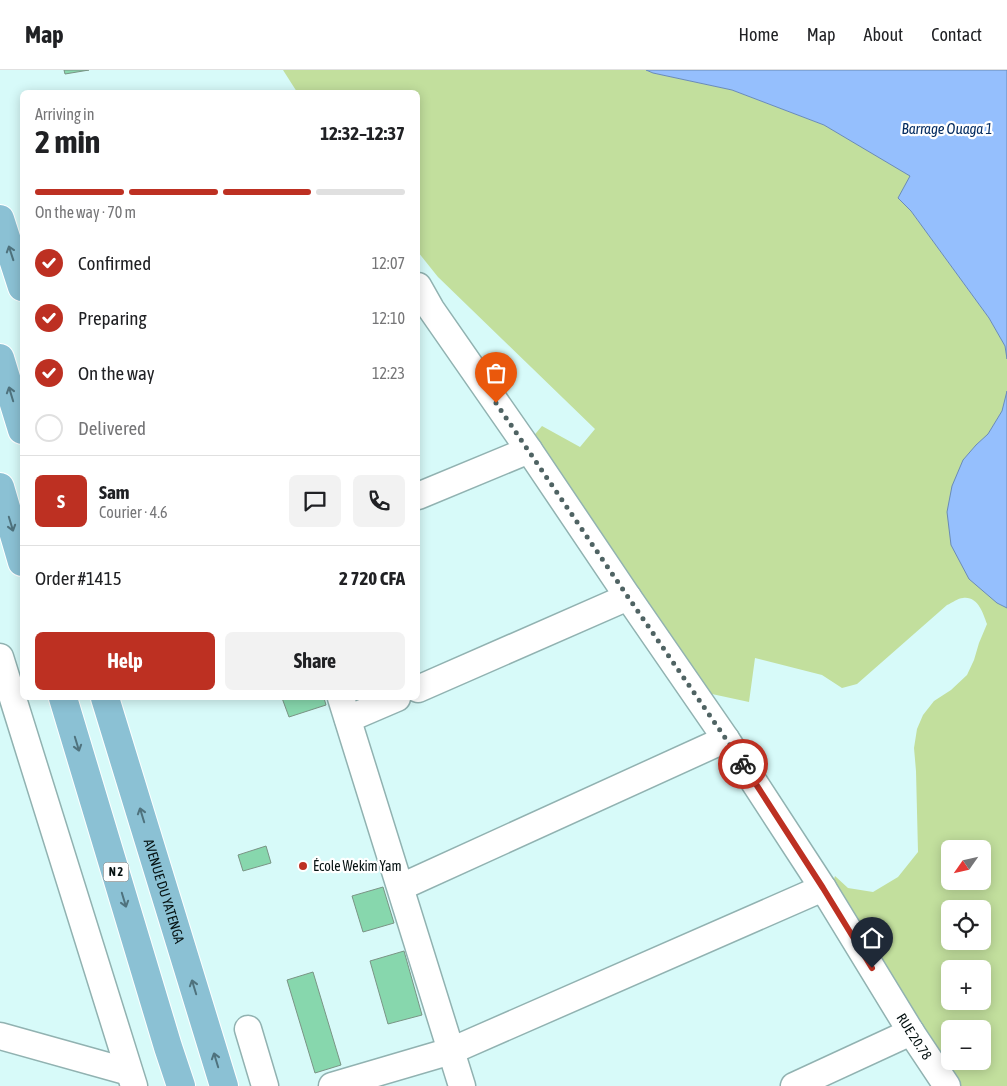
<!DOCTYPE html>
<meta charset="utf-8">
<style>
:root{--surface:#fff;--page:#f2f2f2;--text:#202124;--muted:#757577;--line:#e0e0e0;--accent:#bd3022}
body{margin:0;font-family:"Asap Condensed",sans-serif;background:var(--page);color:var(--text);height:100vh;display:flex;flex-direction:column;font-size:19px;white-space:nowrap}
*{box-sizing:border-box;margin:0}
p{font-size:16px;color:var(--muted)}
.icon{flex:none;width:28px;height:28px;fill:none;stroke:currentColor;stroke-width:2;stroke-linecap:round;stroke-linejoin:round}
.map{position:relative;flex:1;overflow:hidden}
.sheet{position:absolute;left:20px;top:20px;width:400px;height:610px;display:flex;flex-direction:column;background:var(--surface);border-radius:8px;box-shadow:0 2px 12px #0003}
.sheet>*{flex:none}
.needle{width:32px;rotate:236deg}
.tools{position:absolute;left:941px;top:770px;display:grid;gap:10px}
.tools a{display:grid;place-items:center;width:50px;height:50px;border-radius:8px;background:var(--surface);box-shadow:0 2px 12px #0003;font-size:25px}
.pin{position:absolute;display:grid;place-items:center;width:42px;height:42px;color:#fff;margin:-51px -21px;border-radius:50% 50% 50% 0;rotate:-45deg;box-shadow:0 0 5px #0007}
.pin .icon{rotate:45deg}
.courier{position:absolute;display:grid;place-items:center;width:50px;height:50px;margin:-25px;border:4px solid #bd3022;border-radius:50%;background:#fff;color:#222;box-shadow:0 1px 6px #0007}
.head em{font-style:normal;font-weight:700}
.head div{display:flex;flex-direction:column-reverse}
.head{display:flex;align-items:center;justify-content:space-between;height:85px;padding:0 15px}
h1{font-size:32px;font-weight:700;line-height:38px}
.bar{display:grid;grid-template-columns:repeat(4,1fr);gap:8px 5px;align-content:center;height:60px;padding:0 15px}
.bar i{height:6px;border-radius:4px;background:var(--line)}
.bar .selected{background:var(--accent)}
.bar p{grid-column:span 4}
.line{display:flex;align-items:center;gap:12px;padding:0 15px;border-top:1px solid var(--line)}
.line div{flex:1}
.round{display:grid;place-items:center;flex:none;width:52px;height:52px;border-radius:8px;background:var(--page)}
ol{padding:0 15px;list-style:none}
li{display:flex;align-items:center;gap:15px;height:55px}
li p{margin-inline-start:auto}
li .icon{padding:5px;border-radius:50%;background:var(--accent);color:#fff;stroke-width:4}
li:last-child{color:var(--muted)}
li i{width:28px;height:28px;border:2px solid var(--line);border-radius:50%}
.cta{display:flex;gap:10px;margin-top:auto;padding:10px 15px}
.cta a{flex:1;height:58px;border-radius:8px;background:var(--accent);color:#fff;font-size:20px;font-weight:700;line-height:58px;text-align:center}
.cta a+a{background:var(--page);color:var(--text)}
header{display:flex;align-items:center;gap:30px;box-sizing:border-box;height:70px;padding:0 25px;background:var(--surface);border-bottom:1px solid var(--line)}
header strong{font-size:24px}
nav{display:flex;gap:28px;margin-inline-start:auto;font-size:18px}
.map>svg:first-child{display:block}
.green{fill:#c2df9d;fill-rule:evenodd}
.water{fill:#95bffd;stroke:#6a8bb6}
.building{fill:#87d7ad;stroke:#7a9485}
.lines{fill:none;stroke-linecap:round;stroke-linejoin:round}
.minor-casing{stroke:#91b2b1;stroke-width:29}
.primary-casing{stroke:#fff;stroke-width:30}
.minor{stroke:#fff;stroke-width:26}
.primary{stroke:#8bc1d4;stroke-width:28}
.oneway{stroke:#4f727d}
.done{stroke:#4f6363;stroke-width:5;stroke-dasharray:0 9}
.route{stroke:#bd3022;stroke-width:6}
.poi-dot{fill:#bd3022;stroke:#fff;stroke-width:2}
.labels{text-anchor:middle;stroke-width:4.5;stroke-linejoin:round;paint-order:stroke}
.shield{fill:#fff;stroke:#515959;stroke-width:1}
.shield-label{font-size:12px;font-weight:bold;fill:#061212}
.poi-label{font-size:14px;fill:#061212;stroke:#fff;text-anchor:start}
.street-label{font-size:14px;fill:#061212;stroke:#fff}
.water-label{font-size:15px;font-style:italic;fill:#052d62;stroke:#fff}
</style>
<header>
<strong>Map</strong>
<nav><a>Home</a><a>Map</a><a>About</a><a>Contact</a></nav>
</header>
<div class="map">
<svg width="1007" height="1016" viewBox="0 0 1007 1016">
<rect width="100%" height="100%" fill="#d7faf9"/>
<path class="green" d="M283 0H646L653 3 732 20 824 55 911 106 898 128 911 141 989 248 1005 276 1007 289V321L1002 341 988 364 976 375 963 390 997 533 1007 538V1016H956L832 815 835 806 848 818 873 822 898 807 918 782 916 701 914 678 917 659 923 645 934 631 951 620 967 605 974 590 979 573 987 554C983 543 978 526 963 528 958 528 952 533 947 535L857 614 842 618 822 605 755 588 749 632 698 621 531 369 542 356 580 377 595 359 438 207 418 182V22H297ZM950 779H982V811H950ZM950 839H982V871H950ZM950 899H982V931H950ZM950 959H982V991H950Z"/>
<path class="water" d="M646 0H1007V289L1005 276 989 248 911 141 898 128 910 106 824 55 732 20 653 3Z
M1007 321V538L997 533 969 509 951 475 947 442 952 416 963 390 976 375 988 364 1002 341Z"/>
<path class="building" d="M64 0H89L65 4Z
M282 628H324L326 635 289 647Z
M266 776 271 793 243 801 238 785Z
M383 817 394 853 363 862 352 826Z
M404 881 422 945 388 954 370 891Z
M313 902 341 995 315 1003 287 910Z"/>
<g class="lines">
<defs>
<g id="minor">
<path id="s1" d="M418 216 431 239 529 380 628 527 726 669 823 818 911 962 947 1016"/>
<path d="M418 426 529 380"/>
<path d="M0 587 134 1016"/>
<path d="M418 619 628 527"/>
<path d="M341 628 462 1016"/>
<path d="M348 649 397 628"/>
<path d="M401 817 726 669"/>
<path d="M248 959 265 1016"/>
<path d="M0 966 129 1002"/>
<path d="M332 1016 451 981 823 818"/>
<path d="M794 1016 911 962"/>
</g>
<g id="primary">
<path d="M0 149 22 217"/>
<path d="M0 288 22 360"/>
<path d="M0 417 22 492"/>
<path d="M63 628 168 977 181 1016"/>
<path id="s2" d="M105 628 224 1016"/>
</g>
</defs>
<use href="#minor" class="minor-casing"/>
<use href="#primary" class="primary-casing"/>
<use href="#minor" class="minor"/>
<use href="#primary" class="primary"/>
</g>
<defs><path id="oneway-shaft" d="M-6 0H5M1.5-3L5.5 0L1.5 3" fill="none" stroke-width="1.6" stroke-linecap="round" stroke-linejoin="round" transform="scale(1.25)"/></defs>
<g class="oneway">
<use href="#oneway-shaft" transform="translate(11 183) rotate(-108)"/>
<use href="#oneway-shaft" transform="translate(11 324) rotate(-107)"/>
<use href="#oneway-shaft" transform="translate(11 454) rotate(73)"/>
<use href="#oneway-shaft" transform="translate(77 674) rotate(73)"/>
<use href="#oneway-shaft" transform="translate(142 745) rotate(-107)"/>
<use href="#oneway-shaft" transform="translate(124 830) rotate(73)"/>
<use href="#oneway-shaft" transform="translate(194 917) rotate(-107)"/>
<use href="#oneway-shaft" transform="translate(216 990) rotate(-107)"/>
</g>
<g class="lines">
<path class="done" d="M496 333 628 527 726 669 743 694"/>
<path class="route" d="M743 694 823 818 872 898"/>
</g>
<circle class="poi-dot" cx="303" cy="796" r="5"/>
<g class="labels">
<rect class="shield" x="103.5" y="792.5" width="25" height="19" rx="4"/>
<g class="shield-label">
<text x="116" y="806">N 2</text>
</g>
<g class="poi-label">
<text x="313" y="801">École Wekim Yam</text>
</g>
<g class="street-label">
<text dy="5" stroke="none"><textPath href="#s2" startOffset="202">AVENUE DU YATENGA</textPath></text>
<text dy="5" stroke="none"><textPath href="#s1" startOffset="900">RUE 20.78</textPath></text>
</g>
<g class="water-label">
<text x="947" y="64">Barrage Ouaga 1</text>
</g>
</g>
</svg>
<div class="tools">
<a><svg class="needle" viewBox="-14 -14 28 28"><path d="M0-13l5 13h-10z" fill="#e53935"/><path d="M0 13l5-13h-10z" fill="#757577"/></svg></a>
<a><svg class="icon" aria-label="locate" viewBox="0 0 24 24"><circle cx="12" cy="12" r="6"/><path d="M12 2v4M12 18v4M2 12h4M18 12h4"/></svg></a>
<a>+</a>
<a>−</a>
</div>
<div class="pin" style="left:496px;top:333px;background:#ea580c"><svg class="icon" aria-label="bag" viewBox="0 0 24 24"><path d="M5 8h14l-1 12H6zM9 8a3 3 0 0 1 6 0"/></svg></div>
<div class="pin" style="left:872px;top:898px;background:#1f2937"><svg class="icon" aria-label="home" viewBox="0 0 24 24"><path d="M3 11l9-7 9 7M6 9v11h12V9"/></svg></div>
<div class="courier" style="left:743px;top:694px"><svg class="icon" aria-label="bike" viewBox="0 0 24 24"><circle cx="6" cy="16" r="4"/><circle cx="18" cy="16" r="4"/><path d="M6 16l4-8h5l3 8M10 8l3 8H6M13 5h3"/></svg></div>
<section class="sheet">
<div class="head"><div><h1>2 min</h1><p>Arriving in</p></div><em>12:32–12:37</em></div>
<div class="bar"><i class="selected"></i><i class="selected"></i><i class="selected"></i><i></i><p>On the way · 70 m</p></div>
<ol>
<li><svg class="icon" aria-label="check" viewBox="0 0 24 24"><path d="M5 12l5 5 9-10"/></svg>Confirmed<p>12:07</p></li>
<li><svg class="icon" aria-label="check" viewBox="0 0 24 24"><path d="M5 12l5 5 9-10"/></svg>Preparing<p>12:10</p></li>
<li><svg class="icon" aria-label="check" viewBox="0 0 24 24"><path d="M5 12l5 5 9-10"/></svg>On the way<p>12:23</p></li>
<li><i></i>Delivered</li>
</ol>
<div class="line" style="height:90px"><b class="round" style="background:var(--accent);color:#fff">S</b><div><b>Sam</b><p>Courier · 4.6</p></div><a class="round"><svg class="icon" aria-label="chat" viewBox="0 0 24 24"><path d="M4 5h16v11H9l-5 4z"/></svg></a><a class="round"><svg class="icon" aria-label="phone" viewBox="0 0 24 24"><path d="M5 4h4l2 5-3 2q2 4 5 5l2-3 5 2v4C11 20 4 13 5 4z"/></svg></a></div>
<div class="line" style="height:65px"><div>Order #1415</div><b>2 720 CFA</b></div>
<div class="cta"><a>Help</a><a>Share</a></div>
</section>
</div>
